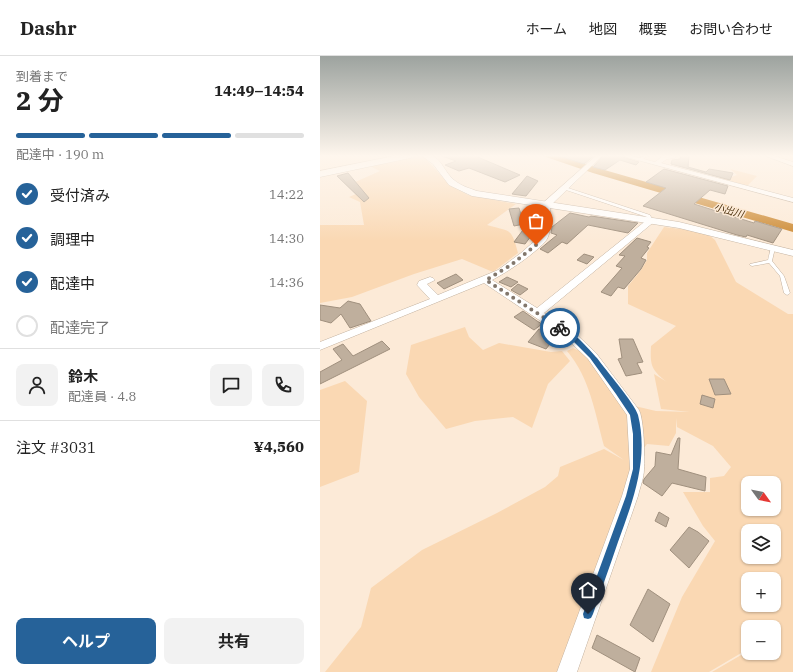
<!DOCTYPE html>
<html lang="ja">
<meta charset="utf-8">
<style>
:root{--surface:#fff;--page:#f2f2f2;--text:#222;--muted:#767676;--line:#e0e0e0;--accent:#266299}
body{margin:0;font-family:"IBM Plex Serif","Noto Sans JP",serif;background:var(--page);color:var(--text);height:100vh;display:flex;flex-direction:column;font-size:15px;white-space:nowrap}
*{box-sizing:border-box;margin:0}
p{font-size:13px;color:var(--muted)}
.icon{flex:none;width:22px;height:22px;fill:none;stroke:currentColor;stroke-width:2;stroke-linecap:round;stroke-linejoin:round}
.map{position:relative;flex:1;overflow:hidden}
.drawer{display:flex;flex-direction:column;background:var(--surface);width:320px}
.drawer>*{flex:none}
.needle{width:26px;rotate:123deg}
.buttons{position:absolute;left:421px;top:420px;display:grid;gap:8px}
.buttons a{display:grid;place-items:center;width:40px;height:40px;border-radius:8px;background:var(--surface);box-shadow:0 1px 3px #0004;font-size:20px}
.pin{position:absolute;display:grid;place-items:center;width:34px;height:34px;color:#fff;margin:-41px -17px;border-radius:50% 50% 50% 0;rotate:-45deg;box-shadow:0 0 4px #0007}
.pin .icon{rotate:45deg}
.courier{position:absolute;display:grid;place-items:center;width:40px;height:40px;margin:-20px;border:3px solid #266299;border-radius:50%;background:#fff;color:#222;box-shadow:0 1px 5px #0007}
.summary em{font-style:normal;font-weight:700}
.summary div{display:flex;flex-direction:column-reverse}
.summary{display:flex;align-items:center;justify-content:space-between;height:68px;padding:0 16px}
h1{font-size:26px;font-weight:700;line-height:30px}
.bar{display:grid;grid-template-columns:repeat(4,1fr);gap:6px 4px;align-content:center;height:48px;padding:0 16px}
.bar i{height:5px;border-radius:3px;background:var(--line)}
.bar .active{background:var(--accent)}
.bar p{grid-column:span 4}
.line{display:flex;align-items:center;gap:10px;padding:0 16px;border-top:1px solid var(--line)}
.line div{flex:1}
.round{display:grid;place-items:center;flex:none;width:42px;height:42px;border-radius:8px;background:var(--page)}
ol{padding:0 16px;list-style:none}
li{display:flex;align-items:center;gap:12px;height:44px}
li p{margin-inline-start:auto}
li .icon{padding:4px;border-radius:50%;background:var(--accent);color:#fff;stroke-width:4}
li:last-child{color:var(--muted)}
li i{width:22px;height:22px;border:2px solid var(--line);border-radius:50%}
.action{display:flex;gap:8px;margin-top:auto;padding:8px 16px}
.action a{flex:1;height:46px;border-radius:8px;background:var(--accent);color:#fff;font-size:16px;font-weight:700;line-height:46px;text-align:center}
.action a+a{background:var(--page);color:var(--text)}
header{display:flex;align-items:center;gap:24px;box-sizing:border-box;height:56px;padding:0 20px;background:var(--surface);border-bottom:1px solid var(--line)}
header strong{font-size:19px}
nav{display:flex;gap:22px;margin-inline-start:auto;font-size:14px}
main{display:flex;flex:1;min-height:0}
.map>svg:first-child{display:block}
.green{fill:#fad8b3;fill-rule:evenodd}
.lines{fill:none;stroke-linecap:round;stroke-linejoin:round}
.river{fill:#cc8931;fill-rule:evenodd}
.building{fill:#bfaf9d;stroke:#a0907e}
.service-casing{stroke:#c2b19f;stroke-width:1}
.minor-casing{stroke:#c2b19f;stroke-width:1}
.tertiary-casing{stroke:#c2b19f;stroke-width:1}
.secondary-casing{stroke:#c2b19f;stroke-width:1}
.service{fill:#fff;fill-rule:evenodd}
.minor{fill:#fff;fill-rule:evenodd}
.tertiary{fill:#fff;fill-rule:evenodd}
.secondary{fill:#fff;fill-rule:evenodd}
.route{fill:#266299}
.done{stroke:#82776c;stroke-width:4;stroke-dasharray:0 7.2}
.labels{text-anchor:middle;stroke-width:3;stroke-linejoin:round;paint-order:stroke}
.far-water-label{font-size:10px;font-style:italic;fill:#4c310c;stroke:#fcead7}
</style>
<header>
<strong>Dashr</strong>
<nav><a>ホーム</a><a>地図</a><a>概要</a><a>お問い合わせ</a></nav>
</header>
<main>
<section class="drawer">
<div class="summary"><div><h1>2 分</h1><p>到着まで</p></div><em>14:49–14:54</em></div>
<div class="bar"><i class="active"></i><i class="active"></i><i class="active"></i><i></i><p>配達中 · 190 m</p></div>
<ol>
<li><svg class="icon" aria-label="check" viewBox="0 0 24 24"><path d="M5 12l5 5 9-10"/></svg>受付済み<p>14:22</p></li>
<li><svg class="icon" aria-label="check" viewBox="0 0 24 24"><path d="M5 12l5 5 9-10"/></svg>調理中<p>14:30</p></li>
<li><svg class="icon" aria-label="check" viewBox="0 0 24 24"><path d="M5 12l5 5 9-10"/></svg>配達中<p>14:36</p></li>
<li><i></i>配達完了</li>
</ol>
<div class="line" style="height:72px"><a class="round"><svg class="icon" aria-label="person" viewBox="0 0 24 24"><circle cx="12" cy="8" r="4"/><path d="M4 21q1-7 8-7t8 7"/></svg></a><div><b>鈴木</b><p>配達員 · 4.8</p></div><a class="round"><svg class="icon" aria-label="chat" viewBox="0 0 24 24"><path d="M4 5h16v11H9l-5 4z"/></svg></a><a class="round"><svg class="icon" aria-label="phone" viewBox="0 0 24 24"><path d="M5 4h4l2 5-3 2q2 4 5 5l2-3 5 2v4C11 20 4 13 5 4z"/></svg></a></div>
<div class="line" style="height:52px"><div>注文 #3031</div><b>¥4,560</b></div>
<div class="action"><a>ヘルプ</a><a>共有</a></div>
</section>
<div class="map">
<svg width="473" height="616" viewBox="0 0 473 616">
<rect width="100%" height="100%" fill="#fcead7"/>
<path class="green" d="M94 100 104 101 130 129 148 139 196 148 167 169C191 176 191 171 198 197L173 216 142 203 94 218 32 241 0 247V169H44L40 146 29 141 43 135 33 127 60 115 50 110Z
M410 113 437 120 427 130 395 122H408L417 119Z
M344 171 385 176 395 184 416 226 468 258H473V616H392L428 595V597H454V579L460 575 454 578V571H428V593L389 616H331L362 541 395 485 383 470 363 436H390V422L404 420 411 411 393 390 357 371 356 362V377L349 390 327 388 312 409 253 616H5L41 571 51 532 102 494 177 457 225 431 238 420 240 411 284 393 304 404 284 390C275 357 270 322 247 295L253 292 264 297 302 347 336 355 370 356 341 353 334 318 347 326C331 314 330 309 331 290L356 270 308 248V230L321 214 327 204V197ZM428 427H454V453H428ZM428 475H454V501H428ZM428 523H454V549H428Z
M145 271 149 281 163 294 179 287 231 296 242 295 250 305 228 328 212 372 193 361 155 365 126 373 99 341 86 318 91 289Z
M25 325 47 345 39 416 0 431V334Z"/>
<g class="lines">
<path class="river" d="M225 99H239L281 113 473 168V176L273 117 226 101Z"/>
</g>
<path class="building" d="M123 99H153L200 119 185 126 149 112 139 115 125 109 136 105 122 100Z
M240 99H275L264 108 239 100Z
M284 99H298L299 100 319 106 316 109 300 104 285 114 273 111Z
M361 99H369L368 111 386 116 389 113 413 117 410 124 351 108 352 104 360 103Z
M344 113 408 130 405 138 390 134 374 148 434 167 435 165 462 173 453 187 427 179 426 181 417 179 323 150 346 132 326 126Z
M28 117 49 142 44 146 17 120Z
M207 120 218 125 206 140 192 138Z
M199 152 204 168 194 170 189 153Z
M217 155V172L205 188 194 186Z
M250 157 269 161 271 160 318 167 308 177 268 169 247 188 242 186 228 197 220 193 237 179 231 177 232 171Z
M317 182 331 186 327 191 329 192 321 202 326 204 321 213 304 233 298 231 291 240 281 236 302 212 296 210 305 200 299 199Z
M264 198 274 201 267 208 257 204Z
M136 218 143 224 124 233 117 227Z
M187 221 198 226 191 231 179 226Z
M198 228 208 233 200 239 191 234Z
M28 245 40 248 51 265 30 272 21 258 11 267 0 264V249L20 252Z
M203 255 217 265 222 268 214 274 194 261Z
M219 273 237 279 226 293 208 286Z
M299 283H313L323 306 317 307 322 317 306 320 298 303 302 302Z
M62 285 70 293 0 328V316L22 304 13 293 23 288 33 300Z
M389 323H404L411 338 395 339Z
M382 339 395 343 393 352 380 348Z
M358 382H360L358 413 386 421 385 435 352 427 342 440 323 427 324 423 335 410 336 396 351 399Z
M339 456 349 462 346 471 335 465Z
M369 471 378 476 389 485 369 512 350 494Z
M328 533 350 548 333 586 310 569Z
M277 579 320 602 315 616 272 592Z"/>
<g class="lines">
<defs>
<path id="service" d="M326 99H330L321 104 318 103Z
M243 131H245L330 159 333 165 330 166 327 161 243 133Z
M451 191H453L455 192 452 205 464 220 470 237 469 238 467 239 464 237 460 220 449 207 432 210 430 209V208L448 204Z"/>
<path id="minor" d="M84 99H91L88 101Z
M277 99H283L230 150C230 159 232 174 227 183 218 196 186 217 172 224L217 252 328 163H334L335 165 224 257 254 276 276 297 319 354C324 364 325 401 324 413 324 422 320 431 318 440L257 616H237L302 440 310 413 307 359 268 303 246 282 164 227 0 294V286L110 243 97 229 99 225 110 221 113 222 115 224 107 228 118 239 178 214 201 197 219 181 222 169 223 147Z
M299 99H308L335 106 343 100H355V102L347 103 341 107 473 142V146Z
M443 99H451L473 106V110Z"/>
<path id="tertiary" d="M101 99C121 96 122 114 134 124 141 130 149 132 157 135L359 166 473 194V200L359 172 152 140 129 129 113 108Z"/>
<path id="secondary" d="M79 99H95L90 102 0 121V115Z"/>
</defs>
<use href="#service" class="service-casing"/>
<use href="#minor" class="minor-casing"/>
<use href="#tertiary" class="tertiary-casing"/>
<use href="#secondary" class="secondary-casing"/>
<use href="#service" class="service"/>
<use href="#minor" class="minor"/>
<use href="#tertiary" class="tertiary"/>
<use href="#secondary" class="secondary"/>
</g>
<linearGradient id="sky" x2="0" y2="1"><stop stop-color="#9da39f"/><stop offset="0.54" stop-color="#fef6ed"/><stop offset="1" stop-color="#fef6ed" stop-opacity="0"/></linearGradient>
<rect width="473" height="185" fill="url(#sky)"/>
<path class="route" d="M238 270C248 269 270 294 277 302 285 313 315 348 318 359 329 403 313 445 298 486 290 510 281 534 273 558L271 562 268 563 264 562 263 558 306 440 313 413V378L310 359 296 338 270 302 248 280 238 273Z"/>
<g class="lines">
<path class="done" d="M216 189 191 209 166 224 240 272"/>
</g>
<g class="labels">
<g class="far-water-label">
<text transform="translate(409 154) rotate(16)" y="4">小出川</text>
</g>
</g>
</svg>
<div class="buttons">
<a><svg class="needle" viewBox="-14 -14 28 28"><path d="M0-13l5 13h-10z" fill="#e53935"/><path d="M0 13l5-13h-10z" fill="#767676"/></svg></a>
<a><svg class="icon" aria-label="layers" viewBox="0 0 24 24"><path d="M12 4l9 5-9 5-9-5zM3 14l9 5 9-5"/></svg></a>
<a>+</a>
<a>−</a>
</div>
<div class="pin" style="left:216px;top:189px;background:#ea580c"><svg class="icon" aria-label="bag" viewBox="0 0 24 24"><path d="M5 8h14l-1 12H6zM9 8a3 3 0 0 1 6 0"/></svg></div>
<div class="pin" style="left:268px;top:558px;background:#1f2937"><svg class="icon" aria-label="home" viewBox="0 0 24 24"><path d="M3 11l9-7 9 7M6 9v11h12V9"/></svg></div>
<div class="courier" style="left:240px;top:272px"><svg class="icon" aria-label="bike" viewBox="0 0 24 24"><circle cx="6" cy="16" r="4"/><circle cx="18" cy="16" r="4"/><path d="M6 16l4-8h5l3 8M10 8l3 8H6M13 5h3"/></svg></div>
</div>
</main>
